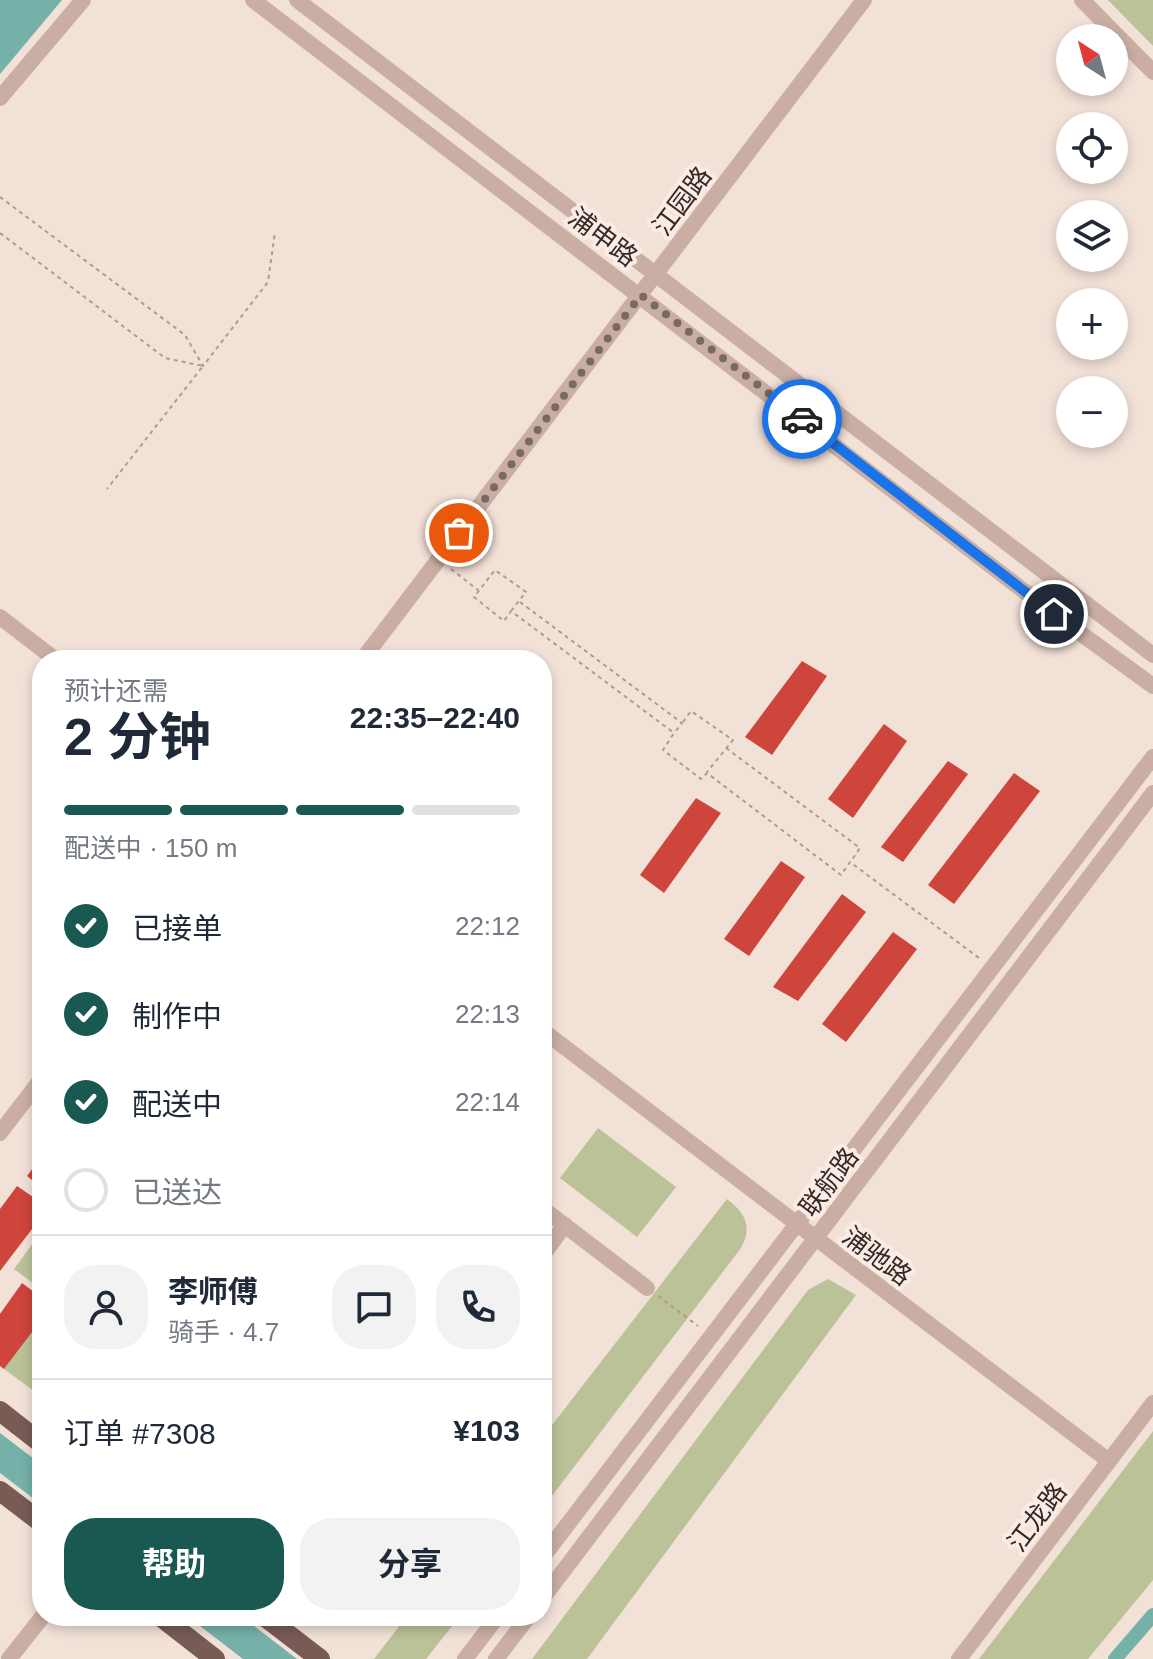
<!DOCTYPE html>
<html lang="zh">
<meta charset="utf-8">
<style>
:root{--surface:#fff;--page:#f2f2f3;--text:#1f2937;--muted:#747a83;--line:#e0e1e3;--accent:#195952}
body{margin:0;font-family:Arial,"Noto Sans SC",sans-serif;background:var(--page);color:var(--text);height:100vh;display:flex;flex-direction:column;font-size:30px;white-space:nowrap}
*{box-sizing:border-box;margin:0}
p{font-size:26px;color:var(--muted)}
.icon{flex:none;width:44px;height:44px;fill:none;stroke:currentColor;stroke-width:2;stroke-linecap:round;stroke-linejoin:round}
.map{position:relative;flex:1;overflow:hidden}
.details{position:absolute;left:32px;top:650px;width:520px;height:976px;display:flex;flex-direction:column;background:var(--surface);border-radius:32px;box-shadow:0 4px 12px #0003}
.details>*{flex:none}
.needle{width:52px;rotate:324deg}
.fabs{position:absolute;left:1056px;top:24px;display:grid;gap:16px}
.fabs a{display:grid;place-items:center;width:72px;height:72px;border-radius:50%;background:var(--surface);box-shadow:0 4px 12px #0003;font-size:40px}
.pin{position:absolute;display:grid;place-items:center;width:68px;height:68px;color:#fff;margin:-34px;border:4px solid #fff;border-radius:50%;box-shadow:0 2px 8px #0007}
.courier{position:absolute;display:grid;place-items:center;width:80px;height:80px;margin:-40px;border:6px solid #1a73e8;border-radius:50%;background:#fff;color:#222;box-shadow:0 2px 10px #0007}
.overview em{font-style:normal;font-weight:700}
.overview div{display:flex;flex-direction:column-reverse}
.overview{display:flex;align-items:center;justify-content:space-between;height:136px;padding:0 32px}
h1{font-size:52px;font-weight:700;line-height:60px}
.bar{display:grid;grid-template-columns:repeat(4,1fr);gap:12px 8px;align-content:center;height:96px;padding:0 32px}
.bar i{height:10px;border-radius:6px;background:var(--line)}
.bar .current{background:var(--accent)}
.bar p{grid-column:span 4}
.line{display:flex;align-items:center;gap:20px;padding:0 32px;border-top:2px solid var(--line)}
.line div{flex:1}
.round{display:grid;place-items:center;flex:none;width:84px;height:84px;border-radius:32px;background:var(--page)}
ol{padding:0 32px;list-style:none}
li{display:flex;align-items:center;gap:24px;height:88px}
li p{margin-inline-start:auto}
li .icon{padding:8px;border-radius:50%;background:var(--accent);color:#fff;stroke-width:4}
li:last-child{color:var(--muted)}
li i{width:44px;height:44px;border:4px solid var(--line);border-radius:50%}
.primary-button{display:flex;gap:16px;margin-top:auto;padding:16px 32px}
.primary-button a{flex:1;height:92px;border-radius:32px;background:var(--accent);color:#fff;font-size:32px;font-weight:700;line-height:92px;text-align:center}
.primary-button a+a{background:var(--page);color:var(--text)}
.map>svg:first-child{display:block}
.green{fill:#bbc297}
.water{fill:#75b1a9}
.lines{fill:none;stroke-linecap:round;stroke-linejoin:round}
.canal{stroke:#75b1a9;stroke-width:14}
.building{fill:#cd453b}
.path{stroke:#b7988d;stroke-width:2;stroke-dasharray:4 4;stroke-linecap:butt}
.minor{stroke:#cbaea3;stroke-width:16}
.major{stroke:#785b55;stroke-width:20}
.done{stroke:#776963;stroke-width:8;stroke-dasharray:0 14.4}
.route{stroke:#1a73e8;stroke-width:10}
.labels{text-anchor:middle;stroke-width:8;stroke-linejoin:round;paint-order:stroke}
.street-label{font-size:26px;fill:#352825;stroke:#faece4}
</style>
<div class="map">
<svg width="1153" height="1659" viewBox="0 0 1153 1659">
<rect width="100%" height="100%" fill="#f2e1d7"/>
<path class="green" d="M1108 0H1153V46Z
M598 1128 676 1187 637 1237 560 1178Z
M727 1199C745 1213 753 1226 741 1248L542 1509V1438Z
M42 1231V1290L14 1269Z
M828 1279 856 1295 587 1659H532L808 1290Z
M42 1319V1397L4 1369Z
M1153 1431V1580L1088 1659H979Z
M407 1616H460L426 1659H374Z"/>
<path class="water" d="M0 0H62L0 74Z
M0 1433 42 1465V1505L0 1473Z
M187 1616H241L297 1659H243Z"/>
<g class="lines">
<path class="canal" d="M1115 1659 1153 1615"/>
</g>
<path class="building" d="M802 661 827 676 772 755 745 737Z
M884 724 907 741 853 818 828 799Z
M948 761 968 774 903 862 881 847Z
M1014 773 1040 791 954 904 928 885Z
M696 798 721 813 664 893 640 875Z
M781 861 805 877 749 956 724 939Z
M842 894 866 912 798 1001 773 987Z
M893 932 917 949 846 1042 822 1024Z
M42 1156V1188L27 1176Z
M17 1186 42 1203V1216L0 1271V1209Z
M22 1283 42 1298V1319L4 1369 0 1366V1314Z"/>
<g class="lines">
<path class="path" d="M0 197 185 335 203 366 268 282 275 232
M0 233 165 358 203 366 107 489
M451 569 478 590
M520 602 682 723 675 732
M511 611 526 592 495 570 474 597 504 621 511 611 674 733 663 750 701 779 707 773 841 875 850 862 979 958
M683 722 691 711 733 740 707 772
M726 748 860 848 851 861
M658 1296 698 1326"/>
<path class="minor" d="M253 0 1054 614 1153 686
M297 0 1153 655
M1082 0 1153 72
M0 98 83 0
M0 617 56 660
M362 660 864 0
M542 1030 1109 1461
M0 1133 42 1078
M542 1208 647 1288
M542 1256 565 1225
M542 1558 1153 757
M542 1599 1153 793
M9 1659 43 1616
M465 1659 498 1616
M496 1659 529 1616
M959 1659 1153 1403"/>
<path class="major" d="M0 1411 42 1444
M0 1491 42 1523
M160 1616 215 1659
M264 1616 320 1659"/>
</g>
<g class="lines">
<path class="done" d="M459 533 641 295 802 419"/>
<path class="route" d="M802 419 1054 614"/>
</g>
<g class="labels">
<g class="street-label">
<text transform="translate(682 201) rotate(-53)" y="9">江园路</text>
<text transform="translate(603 237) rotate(37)" y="9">浦申路</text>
<text transform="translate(829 1182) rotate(-53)" y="9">联航路</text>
<text transform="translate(877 1256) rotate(37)" y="9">浦驰路</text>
<text transform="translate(1037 1517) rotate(-53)" y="9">江龙路</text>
</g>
</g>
</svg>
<div class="fabs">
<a><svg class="needle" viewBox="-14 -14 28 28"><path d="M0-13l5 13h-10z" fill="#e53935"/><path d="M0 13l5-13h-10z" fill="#747a83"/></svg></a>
<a><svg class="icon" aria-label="locate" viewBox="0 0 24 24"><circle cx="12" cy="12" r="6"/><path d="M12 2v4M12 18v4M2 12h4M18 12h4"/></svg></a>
<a><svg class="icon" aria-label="layers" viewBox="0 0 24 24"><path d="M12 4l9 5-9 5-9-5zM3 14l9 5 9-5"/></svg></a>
<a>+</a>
<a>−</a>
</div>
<div class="pin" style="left:459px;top:533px;background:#ea580c"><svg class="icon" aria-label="bag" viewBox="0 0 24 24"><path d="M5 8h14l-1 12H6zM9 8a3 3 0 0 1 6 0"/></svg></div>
<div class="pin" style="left:1054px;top:614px;background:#1f2937"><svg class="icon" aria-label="home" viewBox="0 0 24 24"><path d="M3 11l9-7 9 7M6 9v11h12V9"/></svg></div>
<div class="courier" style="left:802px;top:419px"><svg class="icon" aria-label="car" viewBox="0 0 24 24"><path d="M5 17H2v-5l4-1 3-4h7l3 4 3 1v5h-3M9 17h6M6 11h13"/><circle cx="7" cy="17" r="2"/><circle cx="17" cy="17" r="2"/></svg></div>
<section class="details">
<div class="overview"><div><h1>2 分钟</h1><p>预计还需</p></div><em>22:35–22:40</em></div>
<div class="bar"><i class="current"></i><i class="current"></i><i class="current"></i><i></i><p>配送中 · 150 m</p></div>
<ol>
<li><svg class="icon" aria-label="check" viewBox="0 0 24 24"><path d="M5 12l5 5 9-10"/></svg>已接单<p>22:12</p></li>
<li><svg class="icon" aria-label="check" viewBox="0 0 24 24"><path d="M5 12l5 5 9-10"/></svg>制作中<p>22:13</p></li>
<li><svg class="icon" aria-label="check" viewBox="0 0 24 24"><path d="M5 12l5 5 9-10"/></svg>配送中<p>22:14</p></li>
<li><i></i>已送达</li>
</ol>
<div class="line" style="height:144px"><a class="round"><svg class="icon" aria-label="person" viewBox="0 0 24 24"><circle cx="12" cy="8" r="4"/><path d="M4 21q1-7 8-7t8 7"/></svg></a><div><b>李师傅</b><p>骑手 · 4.7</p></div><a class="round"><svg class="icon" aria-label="chat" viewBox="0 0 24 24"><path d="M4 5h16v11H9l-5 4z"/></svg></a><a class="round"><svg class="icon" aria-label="phone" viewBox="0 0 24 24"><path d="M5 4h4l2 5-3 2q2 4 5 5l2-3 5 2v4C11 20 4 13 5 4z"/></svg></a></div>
<div class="line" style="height:104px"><div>订单 #7308</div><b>¥103</b></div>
<div class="primary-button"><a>帮助</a><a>分享</a></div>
</section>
</div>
